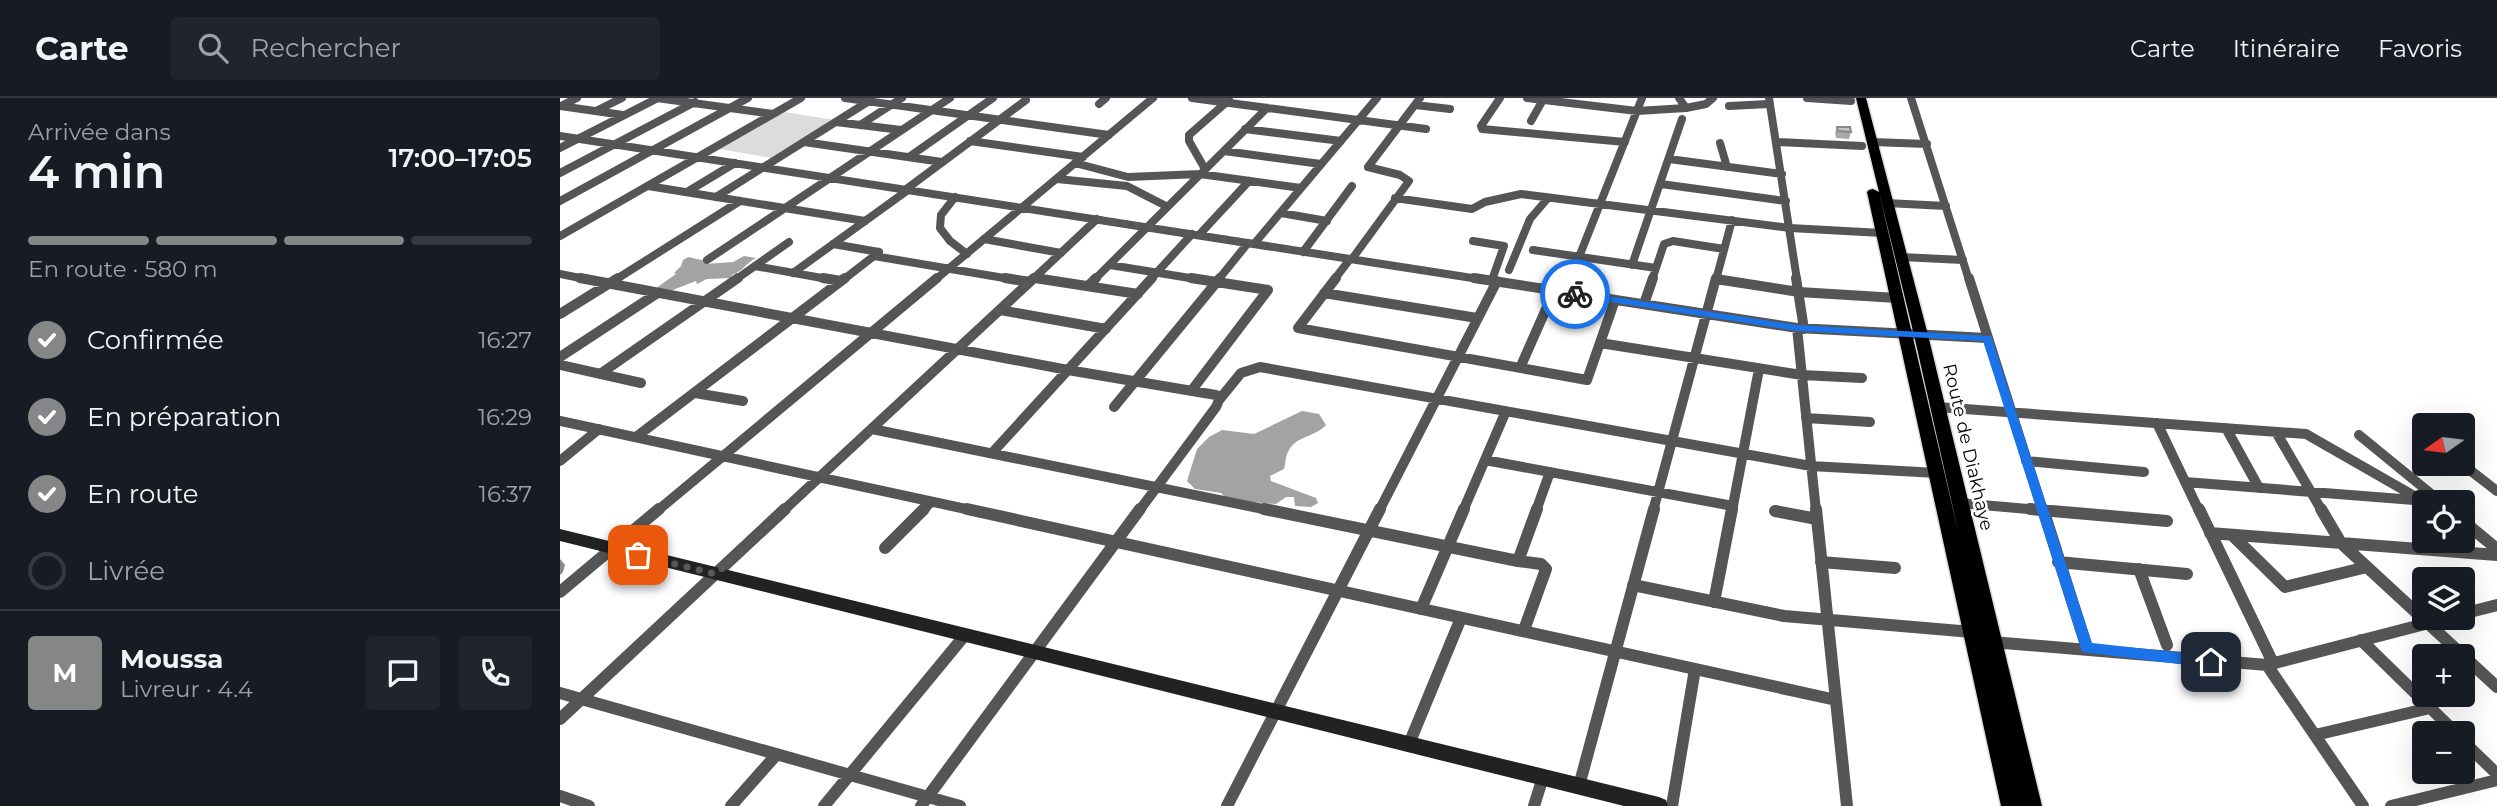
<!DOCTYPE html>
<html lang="fr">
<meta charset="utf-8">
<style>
:root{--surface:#171b24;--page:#20242c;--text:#f1f3f6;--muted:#9ea1a6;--line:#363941;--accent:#858687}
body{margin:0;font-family:Montserrat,sans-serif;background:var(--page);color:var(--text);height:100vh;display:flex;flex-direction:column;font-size:26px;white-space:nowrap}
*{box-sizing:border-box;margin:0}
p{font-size:23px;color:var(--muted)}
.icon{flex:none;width:38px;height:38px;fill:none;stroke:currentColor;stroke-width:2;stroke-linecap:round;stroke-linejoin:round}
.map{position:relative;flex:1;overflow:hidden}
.sheet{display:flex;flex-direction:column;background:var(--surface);width:560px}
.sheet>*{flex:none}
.needle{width:46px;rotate:256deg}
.fabs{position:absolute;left:1852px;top:315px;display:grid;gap:14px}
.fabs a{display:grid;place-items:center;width:63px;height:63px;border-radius:7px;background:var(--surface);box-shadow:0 7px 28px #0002;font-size:35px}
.pin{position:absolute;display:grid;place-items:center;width:60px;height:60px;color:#fff;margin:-30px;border-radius:14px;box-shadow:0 4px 10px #0006}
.courier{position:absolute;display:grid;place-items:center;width:70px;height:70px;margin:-35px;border:5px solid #1a73e8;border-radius:50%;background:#fff;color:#222;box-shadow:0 2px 9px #0007}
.overview em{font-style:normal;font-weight:600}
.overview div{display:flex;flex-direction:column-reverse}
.overview{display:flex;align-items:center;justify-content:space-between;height:119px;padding:0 28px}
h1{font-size:46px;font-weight:600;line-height:52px}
.bar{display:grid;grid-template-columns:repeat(4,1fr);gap:10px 7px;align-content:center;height:84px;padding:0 28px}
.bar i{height:9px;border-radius:5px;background:var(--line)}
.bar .current{background:var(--accent)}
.bar p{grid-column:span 4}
.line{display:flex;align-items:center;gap:18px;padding:0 28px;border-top:2px solid var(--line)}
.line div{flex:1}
.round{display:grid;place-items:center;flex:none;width:74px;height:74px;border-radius:7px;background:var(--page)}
ol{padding:0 28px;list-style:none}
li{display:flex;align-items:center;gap:21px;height:77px}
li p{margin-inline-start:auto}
li .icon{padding:7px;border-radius:50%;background:var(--accent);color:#fff;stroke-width:4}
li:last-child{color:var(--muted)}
li i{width:38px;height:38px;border:4px solid var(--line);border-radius:50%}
header{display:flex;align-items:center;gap:42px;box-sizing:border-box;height:98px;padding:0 35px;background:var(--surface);border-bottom:2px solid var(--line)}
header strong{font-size:33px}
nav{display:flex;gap:38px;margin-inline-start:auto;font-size:24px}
.search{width:490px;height:63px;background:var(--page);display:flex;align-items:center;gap:18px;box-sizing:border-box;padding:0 24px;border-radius:7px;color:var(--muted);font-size:26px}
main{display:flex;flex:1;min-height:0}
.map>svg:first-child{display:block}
.green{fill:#dcdcdc}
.water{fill:#a3a3a3}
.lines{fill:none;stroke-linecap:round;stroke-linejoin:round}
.primary-casing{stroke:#dbdbdb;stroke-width:3}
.street-far2{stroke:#555;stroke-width:8}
.street-far1{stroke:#555;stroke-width:10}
.street{stroke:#555;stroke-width:12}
.secondary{fill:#222;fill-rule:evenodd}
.primary{fill:#000;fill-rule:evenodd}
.wall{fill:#a9a9a9}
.shaded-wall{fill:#898989}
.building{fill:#c4c4c4;stroke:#898989;stroke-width:2}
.route{fill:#1a73e8}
.done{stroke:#595959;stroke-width:7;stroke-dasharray:0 12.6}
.labels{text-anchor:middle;stroke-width:5;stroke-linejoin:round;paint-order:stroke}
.street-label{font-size:18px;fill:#000;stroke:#fff}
</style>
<header>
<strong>Carte</strong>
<div class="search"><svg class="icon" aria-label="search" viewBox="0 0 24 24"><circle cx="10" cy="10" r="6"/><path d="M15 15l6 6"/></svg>Rechercher</div>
<nav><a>Carte</a><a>Itinéraire</a><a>Favoris</a></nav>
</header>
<main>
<section class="sheet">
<div class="overview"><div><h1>4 min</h1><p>Arrivée dans</p></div><em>17:00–17:05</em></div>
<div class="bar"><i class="current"></i><i class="current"></i><i class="current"></i><i></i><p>En route · 580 m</p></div>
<ol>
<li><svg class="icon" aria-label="check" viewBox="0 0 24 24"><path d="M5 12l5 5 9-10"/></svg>Confirmée<p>16:27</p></li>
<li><svg class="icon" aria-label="check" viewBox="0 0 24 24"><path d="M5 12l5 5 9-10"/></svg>En préparation<p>16:29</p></li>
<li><svg class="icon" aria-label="check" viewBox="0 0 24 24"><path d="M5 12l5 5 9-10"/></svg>En route<p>16:37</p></li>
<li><i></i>Livrée</li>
</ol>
<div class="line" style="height:126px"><b class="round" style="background:var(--accent);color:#fff">M</b><div><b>Moussa</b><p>Livreur · 4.4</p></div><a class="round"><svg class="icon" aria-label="chat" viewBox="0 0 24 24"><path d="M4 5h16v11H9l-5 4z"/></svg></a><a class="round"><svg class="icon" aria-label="phone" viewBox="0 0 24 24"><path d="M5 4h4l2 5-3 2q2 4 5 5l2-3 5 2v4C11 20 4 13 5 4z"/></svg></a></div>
</section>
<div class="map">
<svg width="1937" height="708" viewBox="0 0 1937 708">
<rect width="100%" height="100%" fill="#fff"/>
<path class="green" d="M224 14 275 22 212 60 159 51Z"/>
<path class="water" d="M184 158 196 160C186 165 183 173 172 177L171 180 147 181 137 186 136 183 105 195 92 193 116 176 114 175 121 168 123 162 128 159 146 163 145 166 173 164Z
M742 313 759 316 766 327C754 340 736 337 728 354 725 359 726 365 724 371L710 378 711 383 756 400 758 405 751 409 735 408 734 399H726L716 406 677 403 667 401 661 395 635 391 627 383 637 351 649 339 662 332 694 336Z"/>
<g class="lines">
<defs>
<path id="primary" d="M1296 0H1306L1368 237 1482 708H1441L1307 94 1309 92 1313 91 1319 94 1399 437 1354 237Z"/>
</defs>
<use href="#primary" class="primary-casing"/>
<path class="street-far2" d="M97 0 213 16
M285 0 549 37
M632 0 866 31
M940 0 921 28 922 31 1065 44
M967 0 1077 13 1126 10 1119 0
M1209 0 1237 182
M1247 0 1291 3
M1351 0 1409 182
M539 6 546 0
M855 7 890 11
M0 8 63 17
M1 8 17 0
M1169 8 1209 6
M1126 10 1146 6 1153 0
M36 13 62 0
M971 23 984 0
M276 24 341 32
M300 27 342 0
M685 31 781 43
M0 38 925 182
M410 43 523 59
M244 44 382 64
M1218 44 1302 48
M1312 44 1367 46
M1160 45 1167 69
M0 50 98 0
M664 53 761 66
M349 59 433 0
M1109 61 1222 76
M515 65 568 79 640 76 741 90
M645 71 629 43V37L669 2
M0 75 135 4
M497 81 567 88 606 108
M1101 86 1226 103
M88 88 305 123
M345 92 466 2
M127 94 175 65
M156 99 309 3
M395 99 381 117 380 130 390 143 407 156
M835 100 912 111 925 104 961 96 1230 130 1322 135
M0 103 188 0
M1326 105 1386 108
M721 115 767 123
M639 137 689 83
M0 138 241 0
M424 141 501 155
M913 143 944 148 932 182
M273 146 319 154
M694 146 817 0
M973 152 1096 170
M743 154 792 88
M314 158 456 182
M1019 159 1082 0
M1341 159 1403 162
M792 161 849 83 840 77 808 69 860 0
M147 162 390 0
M550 167 642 182
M1072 167 1122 21
M195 168 273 182
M949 172 970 121 988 100
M233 175 348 92
M0 176 30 182
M475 180 485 182
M1156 181 1160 182
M55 182 180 103
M175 182 229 144
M283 182 319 154
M375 182 593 0
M472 182 537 121
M534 182 707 10
M590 182 632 136
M658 182 688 145
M774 182 790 161
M1092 182 1104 146 1113 143 1164 151
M1156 182 1172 122"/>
<path class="street-far1" d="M20 180 508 272 656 297 659 302 656 309 579 413
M263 180 281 183
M445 180 470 184
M475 180 578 196
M631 180 708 192 632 292
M776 180 738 230 1027 282 1055 202
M914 180 1237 230 1427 240
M1236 180 1244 231
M1409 180 1483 413
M1156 181 1239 194 1337 200
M528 188 536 180
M764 195 917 220
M1084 206 1093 180
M440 212 546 231
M0 216 58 180
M1237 230 1256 413
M1040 245 1242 277 1302 280
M0 259 96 196
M0 267 81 285
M960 270 994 193
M40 276 178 180
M135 295 183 303
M659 302 681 275 700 269 1251 368 1377 375
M554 309 660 180
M1377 309 1746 336 1863 403
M1246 320 1310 324
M0 323 415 413
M1597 325 1639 413
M1666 330 1699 390
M312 331 713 413
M1716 334 1762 413
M1799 337 1881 404
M76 339 285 180
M432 355 592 180
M925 362 1173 408
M0 363 39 331
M1466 363 1584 374
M1902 366 1937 393
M1625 384 1880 404
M1399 405 1490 413
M97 413 377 180
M223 413 474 180
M362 413 371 404
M819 413 937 183
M903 413 946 313
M976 413 990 374
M1093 413 1156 180
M1172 413 1199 271"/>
<path class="street" d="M407 411 1276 602
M704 411 958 463
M1256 411 1287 708
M1470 411 1607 423
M1483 411 1527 550
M1639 411 1713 565
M1761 411 1781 445 1937 589
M1215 413 1257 421
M1902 422 1937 451
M1650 435 1937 457
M1672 437 1725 489 1807 469
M325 450 364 411
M1261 464 1335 470
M1498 464 1627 476
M1579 471 1607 547
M1073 487 1224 518 1412 534
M0 494 99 411
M1154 504 1172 411
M861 511 904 411
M1902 516 1937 507
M964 532 986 471 981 466 958 463 977 411
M1801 542 1896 635
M1432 544 1707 567 1888 520
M1707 567 1803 708
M0 595 400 708
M0 621 225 411
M1755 637 1870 610
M1902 642 1937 676
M849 646 901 520
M1019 688 1094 411
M0 698 29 708
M171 708 217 656
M264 708 405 537
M361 708 580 411
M667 708 820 411
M974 708 983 679
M1112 708 1135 571
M1831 708 1937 682"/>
<path class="secondary" d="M0 431 1099 699 1106 702 1108 708H1064L0 443Z"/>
<use href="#primary" class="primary"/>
</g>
<path class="wall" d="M1277 29 1291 34 1289 41 1276 40 1275 35Z"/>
<path class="shaded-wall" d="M0 461 5 467 3 474 0 477Z"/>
<path class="building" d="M1277 29H1290L1291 34 1278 33Z"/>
<path class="route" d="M1015 193 1237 227 1431 238 1532 545 1651 558 1656 560V568L1651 570 1522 554 1423 243 1237 233 1012 198V194Z"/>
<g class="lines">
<path class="done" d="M78 457 156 476 537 121 1015 196"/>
</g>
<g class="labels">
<g class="street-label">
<text transform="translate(1408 349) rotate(77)" y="6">Route de Diakhaye</text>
</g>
</g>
</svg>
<div class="fabs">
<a><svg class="needle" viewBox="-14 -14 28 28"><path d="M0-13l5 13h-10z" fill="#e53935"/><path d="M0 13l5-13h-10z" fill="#9ea1a6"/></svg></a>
<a><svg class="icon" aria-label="locate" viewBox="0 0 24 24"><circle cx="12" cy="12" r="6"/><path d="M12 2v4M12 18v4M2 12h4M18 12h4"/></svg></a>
<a><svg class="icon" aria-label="layers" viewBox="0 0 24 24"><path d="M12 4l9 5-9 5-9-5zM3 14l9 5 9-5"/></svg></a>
<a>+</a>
<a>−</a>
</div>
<div class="pin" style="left:78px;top:457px;background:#ea580c"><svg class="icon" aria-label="bag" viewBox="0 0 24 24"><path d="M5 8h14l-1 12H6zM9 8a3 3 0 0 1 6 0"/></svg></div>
<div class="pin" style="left:1651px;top:564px;background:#1f2937"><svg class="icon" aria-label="home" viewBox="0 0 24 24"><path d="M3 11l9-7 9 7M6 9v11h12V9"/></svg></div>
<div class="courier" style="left:1015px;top:196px"><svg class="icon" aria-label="bike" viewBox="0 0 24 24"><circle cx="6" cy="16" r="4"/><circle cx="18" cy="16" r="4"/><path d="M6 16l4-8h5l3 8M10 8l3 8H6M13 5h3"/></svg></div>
</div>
</main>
